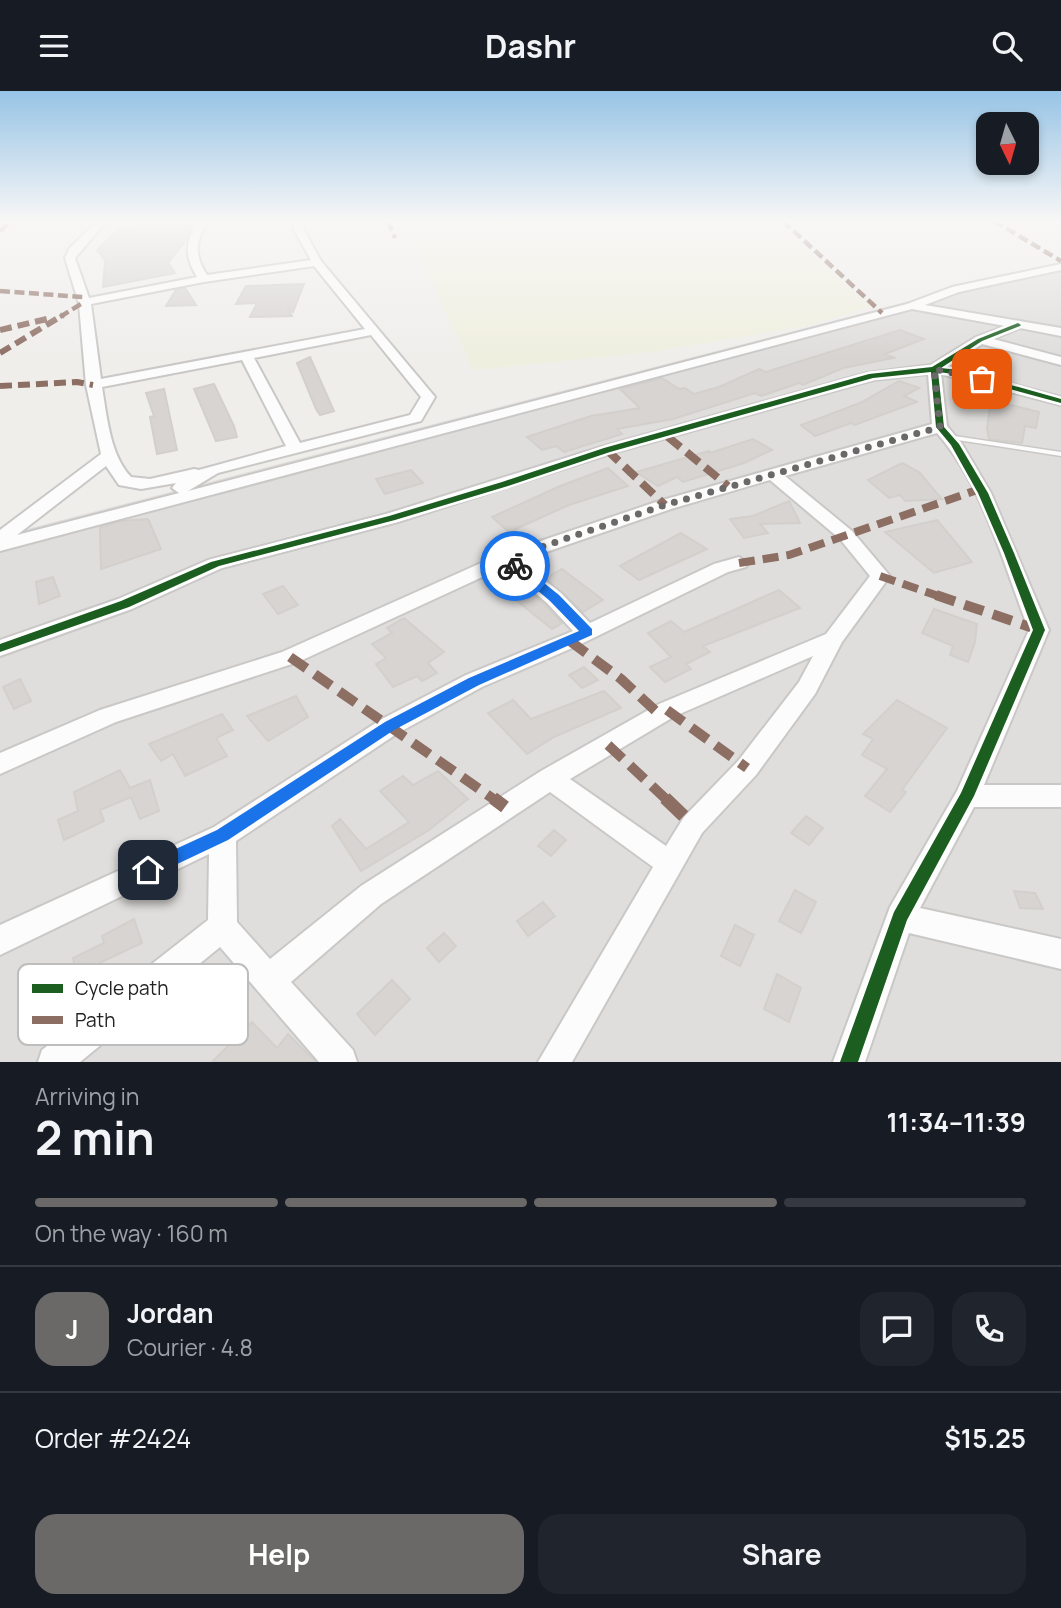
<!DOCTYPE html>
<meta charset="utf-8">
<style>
:root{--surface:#171b24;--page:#20242c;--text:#f1f3f6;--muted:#9ea1a6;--line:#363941;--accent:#6a6968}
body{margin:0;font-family:Manrope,sans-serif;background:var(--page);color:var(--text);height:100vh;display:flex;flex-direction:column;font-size:26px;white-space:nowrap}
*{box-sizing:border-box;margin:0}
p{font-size:23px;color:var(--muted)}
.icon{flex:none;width:38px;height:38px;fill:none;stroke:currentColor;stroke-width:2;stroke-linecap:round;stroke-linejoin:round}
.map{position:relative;height:971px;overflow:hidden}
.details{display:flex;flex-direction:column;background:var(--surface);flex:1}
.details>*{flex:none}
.needle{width:46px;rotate:175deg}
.buttons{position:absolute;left:976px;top:21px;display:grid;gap:14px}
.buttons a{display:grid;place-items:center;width:63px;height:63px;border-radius:14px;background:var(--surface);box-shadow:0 4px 10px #0003;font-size:35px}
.pin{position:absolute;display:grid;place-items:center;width:60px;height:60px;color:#fff;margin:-30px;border-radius:14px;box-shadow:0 4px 10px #0006}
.courier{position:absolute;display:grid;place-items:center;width:70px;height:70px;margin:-35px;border:5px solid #1a73e8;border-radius:50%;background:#fff;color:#222;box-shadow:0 2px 9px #0007}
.headline em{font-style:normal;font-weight:700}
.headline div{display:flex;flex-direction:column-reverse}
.headline{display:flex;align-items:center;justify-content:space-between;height:119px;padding:0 35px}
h1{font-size:46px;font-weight:700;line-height:52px}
.bar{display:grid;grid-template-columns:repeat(4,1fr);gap:10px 7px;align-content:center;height:84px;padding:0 35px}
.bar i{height:9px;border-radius:5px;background:var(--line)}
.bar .current{background:var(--accent)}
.bar p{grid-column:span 4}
.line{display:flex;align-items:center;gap:18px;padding:0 35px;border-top:2px solid var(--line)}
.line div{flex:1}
.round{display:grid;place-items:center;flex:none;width:74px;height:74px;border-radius:21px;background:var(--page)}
.action{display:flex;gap:14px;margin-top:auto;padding:14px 35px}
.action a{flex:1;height:80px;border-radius:21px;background:var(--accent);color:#fff;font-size:28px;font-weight:700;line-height:80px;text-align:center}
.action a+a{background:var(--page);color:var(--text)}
header{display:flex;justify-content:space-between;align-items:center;height:91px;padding:0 35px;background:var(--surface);font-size:32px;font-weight:700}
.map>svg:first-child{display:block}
.residential{fill:#dfdedc}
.farmland{fill:#efefdf}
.building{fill:#d7d4d2;stroke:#d3d0cc;stroke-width:2}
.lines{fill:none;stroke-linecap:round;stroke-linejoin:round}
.lane-casing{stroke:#c9c8c7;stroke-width:3}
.street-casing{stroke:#c9c8c7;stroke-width:4}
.lane{fill:#fdfcfc;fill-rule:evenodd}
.street{fill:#fdfcfc;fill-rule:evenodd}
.quiet-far4{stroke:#8d6e63;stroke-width:4.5;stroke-dasharray:10 4.5;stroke-linecap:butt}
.quiet-far3{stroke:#8d6e63;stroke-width:6;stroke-dasharray:12 6;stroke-linecap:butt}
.quiet-far2{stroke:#8d6e63;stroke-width:8;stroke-dasharray:16 8;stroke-linecap:butt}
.quiet-far1{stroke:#8d6e63;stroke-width:10;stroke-dasharray:20 10;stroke-linecap:butt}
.quiet{stroke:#8d6e63;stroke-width:13;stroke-dasharray:26 13;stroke-linecap:butt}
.cycleway-casing{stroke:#fff;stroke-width:5}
.cycleway{fill:#1b5e20;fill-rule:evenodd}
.route{fill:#1a73e8}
.done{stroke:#6a6968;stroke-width:7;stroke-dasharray:0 12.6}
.key{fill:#fff;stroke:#bdbdbd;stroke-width:2}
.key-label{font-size:19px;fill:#222}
</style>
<header><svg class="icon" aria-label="menu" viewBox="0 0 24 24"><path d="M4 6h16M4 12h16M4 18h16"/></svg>Dashr<svg class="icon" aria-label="search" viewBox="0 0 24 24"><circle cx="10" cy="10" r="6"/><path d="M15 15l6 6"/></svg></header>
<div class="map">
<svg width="1061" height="971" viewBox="0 0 1061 971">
<rect width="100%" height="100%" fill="#f0eeeb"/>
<path class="residential" d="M1061 171V971H0V445Z"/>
<path class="farmland" d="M404 130H773L871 216 805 235 650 261 473 279Z"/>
<path class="building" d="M177 130 193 134 187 148 168 172 175 182 103 196 105 170 97 159 121 136 161 135Z
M304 193 293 221 287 215 292 225 250 226 257 212 236 213 246 195Z
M185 197 196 214 166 215 176 199Z
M900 239 924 248 885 263 894 267 843 277 803 294 799 292 761 305 755 302 673 328 617 338 622 343 564 361 556 355 542 359 527 346 591 325 640 317 620 298 662 287 679 298 685 297 694 303 719 296 759 278 766 281Z
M310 266 334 320 320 324 316 318 297 272Z
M899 290 919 297 904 305 917 311 855 334 851 332 815 345 801 334 860 312Z
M214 293 234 335 237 346 216 350 194 298Z
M164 298 177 359 157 363 150 326 154 325 146 302Z
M991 309 1039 321 1036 337 1025 335 1022 352 989 348 987 337Z
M753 348 772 359 744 372 683 391 677 386 658 395 636 381 709 360 710 362Z
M902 372 919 381 942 408 905 410 900 404 889 407 868 389Z
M608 377 628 395 569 414 509 441 492 426 558 396Z
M411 379 423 392 385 403 376 388Z
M789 410 800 432 760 433 768 442 744 447 730 428 753 425Z
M148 428 161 458 101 478 100 436 122 430Z
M937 429 972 471 934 482 885 441Z
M681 442 707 458 639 489 620 475Z
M562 478 603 509 583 521 546 487Z
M53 486 60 505 39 513 36 491Z
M283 495 298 514 278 523 263 503Z
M526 498 545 514 562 532 552 538 511 505Z
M779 499 800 517 703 555 710 561 686 573 691 578 665 591 650 576 671 566 648 542 671 530 684 541Z
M934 518 977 533 975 551 968 571 950 564 953 555 922 542Z
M404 527 444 561 428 572 437 582 422 590 417 585 393 596 376 573 386 567 372 553 392 542 387 537Z
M584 576 598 589 582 597 569 584Z
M20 588 31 610 14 618 3 596Z
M604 600 621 617 554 646 527 663 488 622 513 609 531 628Z
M296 605 308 626 268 650 247 625Z
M897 609 947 637 902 699 906 701 890 721 865 705 887 678 862 664 873 648 863 643Z
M222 623 233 639 216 647 227 665 185 685 173 663 161 670 149 653Z
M120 679 130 697 150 689 159 720 140 728 131 706 100 719 104 730 64 749 58 729 78 720 74 701Z
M438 680 468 708 429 739 361 780 332 735 340 728 366 758 409 731 380 700 403 685 413 694Z
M806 725 823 737 809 754 791 742Z
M554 739 566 749 551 765 538 755Z
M795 799 816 811 801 842 779 830Z
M1014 800 1035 802 1043 818 1020 817Z
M543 811 555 825 528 845 517 830Z
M134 828 142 852 76 883 73 867 104 852 102 845Z
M735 834 754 844 740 875 721 865Z
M444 842 456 855 439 871 427 857Z
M777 883 801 897 789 931 764 918Z
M392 889 410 908 375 944 357 923Z
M252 931 277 957 288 943 316 971H212Z"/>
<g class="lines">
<defs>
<path id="lane" d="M948 344 1061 361V365L951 348 947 346Z"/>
<path id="street" d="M97 130H107L75 167 89 207 197 186C184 165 185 151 198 130H208C195 150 194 164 207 184L311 169 293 137 295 130H305L303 137 321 170 435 306 421 330 218 382 188 400 907 213 952 196 1061 173V179L959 201 925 214 1061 237V245L1020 237 993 248 1061 266V274L982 253 947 276 1061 306V314L941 283 947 335 962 353 991 402 1049 539 984 694H1061V716H974L920 817 1061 848V878L909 842 865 971H833L890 816 957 700 1029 539C1003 473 984 396 937 342L785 385 852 440 890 485 842 551 815 603 756 684 702 742 572 971H538L653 776 550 701 381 813 291 891 353 959 357 971H319L220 856 80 971H38L42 959 208 829 209 763 0 864V834L214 736 382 628 466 584 573 540 547 512 504 476 298 571 116 631 0 683V662L100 619 282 561 499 464 659 410 932 333 928 283 873 289 613 362 398 431 222 477 132 518 0 565V549L118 508 208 469 386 423 601 356 867 282 931 274 976 246 1005 235 912 218 0 460V439L101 363 86 294 79 213 65 167 69 158ZM314 175 365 238 101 288 91 213 204 191ZM371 244 421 306 410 324 300 352 254 267ZM242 269 286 355 199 379 194 378 150 388 131 386C110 364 107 326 102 296ZM106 375 119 394 141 398 176 392 172 397 179 402 17 444ZM770 389 840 448 870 485 826 543 659 613 541 680 361 795 270 868 237 831 236 750 398 642 482 596 577 555 728 481 746 476 748 472 739 466 714 473 590 532 561 502 520 470 671 418ZM813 565 799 591 738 670 684 726 666 755 570 688 675 625Z"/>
</defs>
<use href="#lane" class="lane-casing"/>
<use href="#street" class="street-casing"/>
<use href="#lane" class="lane"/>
<use href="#street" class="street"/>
<path class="quiet-far4" d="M388 130 395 147
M783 130 882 222
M994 130 1061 170
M0 140 11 130
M0 200 83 206
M60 226 84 211"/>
<path class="quiet-far3" d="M0 239 51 227
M0 262 63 224
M0 295 77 291 93 294
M664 343 670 348"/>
<path class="quiet-far2" d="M668 346 728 395
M607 359 665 414
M739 472 789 464 980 398
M880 485 941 506"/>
<path class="quiet-far1" d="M936 504 1039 539
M570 550 621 588 660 624
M290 566 495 709
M667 619 747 677
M608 654 667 709"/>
<path class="quiet" d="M493 707 505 716
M665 707 693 734"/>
<defs>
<path id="cycleway" d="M1018 232 1021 234 1020 235 982 250 941 277 958 279 1061 308V312L954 283 938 281 944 336 959 353 988 402 1014 462 1045 539 974 705 907 829 858 971H840L894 821 961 702 1033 539 1004 462 978 402 951 354 936 336 931 281 873 287 610 361 508 395 395 429 219 475 129 516 0 561V553L121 510 211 471 389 425 502 391 604 357 869 283 932 276 978 248Z"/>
</defs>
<use href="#cycleway" class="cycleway-casing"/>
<use href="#cycleway" class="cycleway"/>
</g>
<linearGradient id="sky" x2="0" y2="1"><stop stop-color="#97c4e6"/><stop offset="0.49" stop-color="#f8f7f6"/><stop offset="1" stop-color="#f8f7f6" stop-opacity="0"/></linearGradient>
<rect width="1061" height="266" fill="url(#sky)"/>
<path class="route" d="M511 472H519L559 504 592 538V544L479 594 394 639 228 749 154 784 148 786 143 784 140 779 143 773 217 739 385 631 469 587 579 540 550 510 511 477Z"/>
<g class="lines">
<path class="done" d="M515 475 506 468 665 414 940 336 934 278 982 288"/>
</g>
<rect x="18" y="873" width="230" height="81" rx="10" class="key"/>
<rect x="32" y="893" width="31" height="9" fill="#1b5e20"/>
<rect x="32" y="925" width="31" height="8" fill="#8d6e63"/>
<g class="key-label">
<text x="75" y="904">Cycle path</text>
<text x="75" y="936">Path</text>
</g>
</svg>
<div class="buttons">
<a><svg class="needle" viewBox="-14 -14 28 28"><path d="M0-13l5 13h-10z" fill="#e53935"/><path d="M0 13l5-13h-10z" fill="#9ea1a6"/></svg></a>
</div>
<div class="pin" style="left:982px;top:288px;background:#ea580c"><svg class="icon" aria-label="bag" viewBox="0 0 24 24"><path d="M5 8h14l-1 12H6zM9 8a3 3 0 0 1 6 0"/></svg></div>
<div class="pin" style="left:148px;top:779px;background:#1f2937"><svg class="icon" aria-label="home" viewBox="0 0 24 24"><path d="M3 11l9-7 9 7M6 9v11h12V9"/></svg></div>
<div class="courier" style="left:515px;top:475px"><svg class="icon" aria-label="bike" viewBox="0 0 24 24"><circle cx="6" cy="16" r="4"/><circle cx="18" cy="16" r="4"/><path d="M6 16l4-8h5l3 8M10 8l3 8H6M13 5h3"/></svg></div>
</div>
<section class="details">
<div class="headline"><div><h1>2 min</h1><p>Arriving in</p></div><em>11:34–11:39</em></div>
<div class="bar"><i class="current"></i><i class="current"></i><i class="current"></i><i></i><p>On the way · 160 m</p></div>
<div class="line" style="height:126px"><b class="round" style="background:var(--accent);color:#fff">J</b><div><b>Jordan</b><p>Courier · 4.8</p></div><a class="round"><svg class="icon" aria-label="chat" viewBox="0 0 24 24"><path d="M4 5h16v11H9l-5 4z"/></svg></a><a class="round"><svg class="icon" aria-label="phone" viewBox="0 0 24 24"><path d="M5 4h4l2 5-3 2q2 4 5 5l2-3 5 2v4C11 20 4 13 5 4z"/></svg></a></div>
<div class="line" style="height:91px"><div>Order #2424</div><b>$15.25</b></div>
<div class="action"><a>Help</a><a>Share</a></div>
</section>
